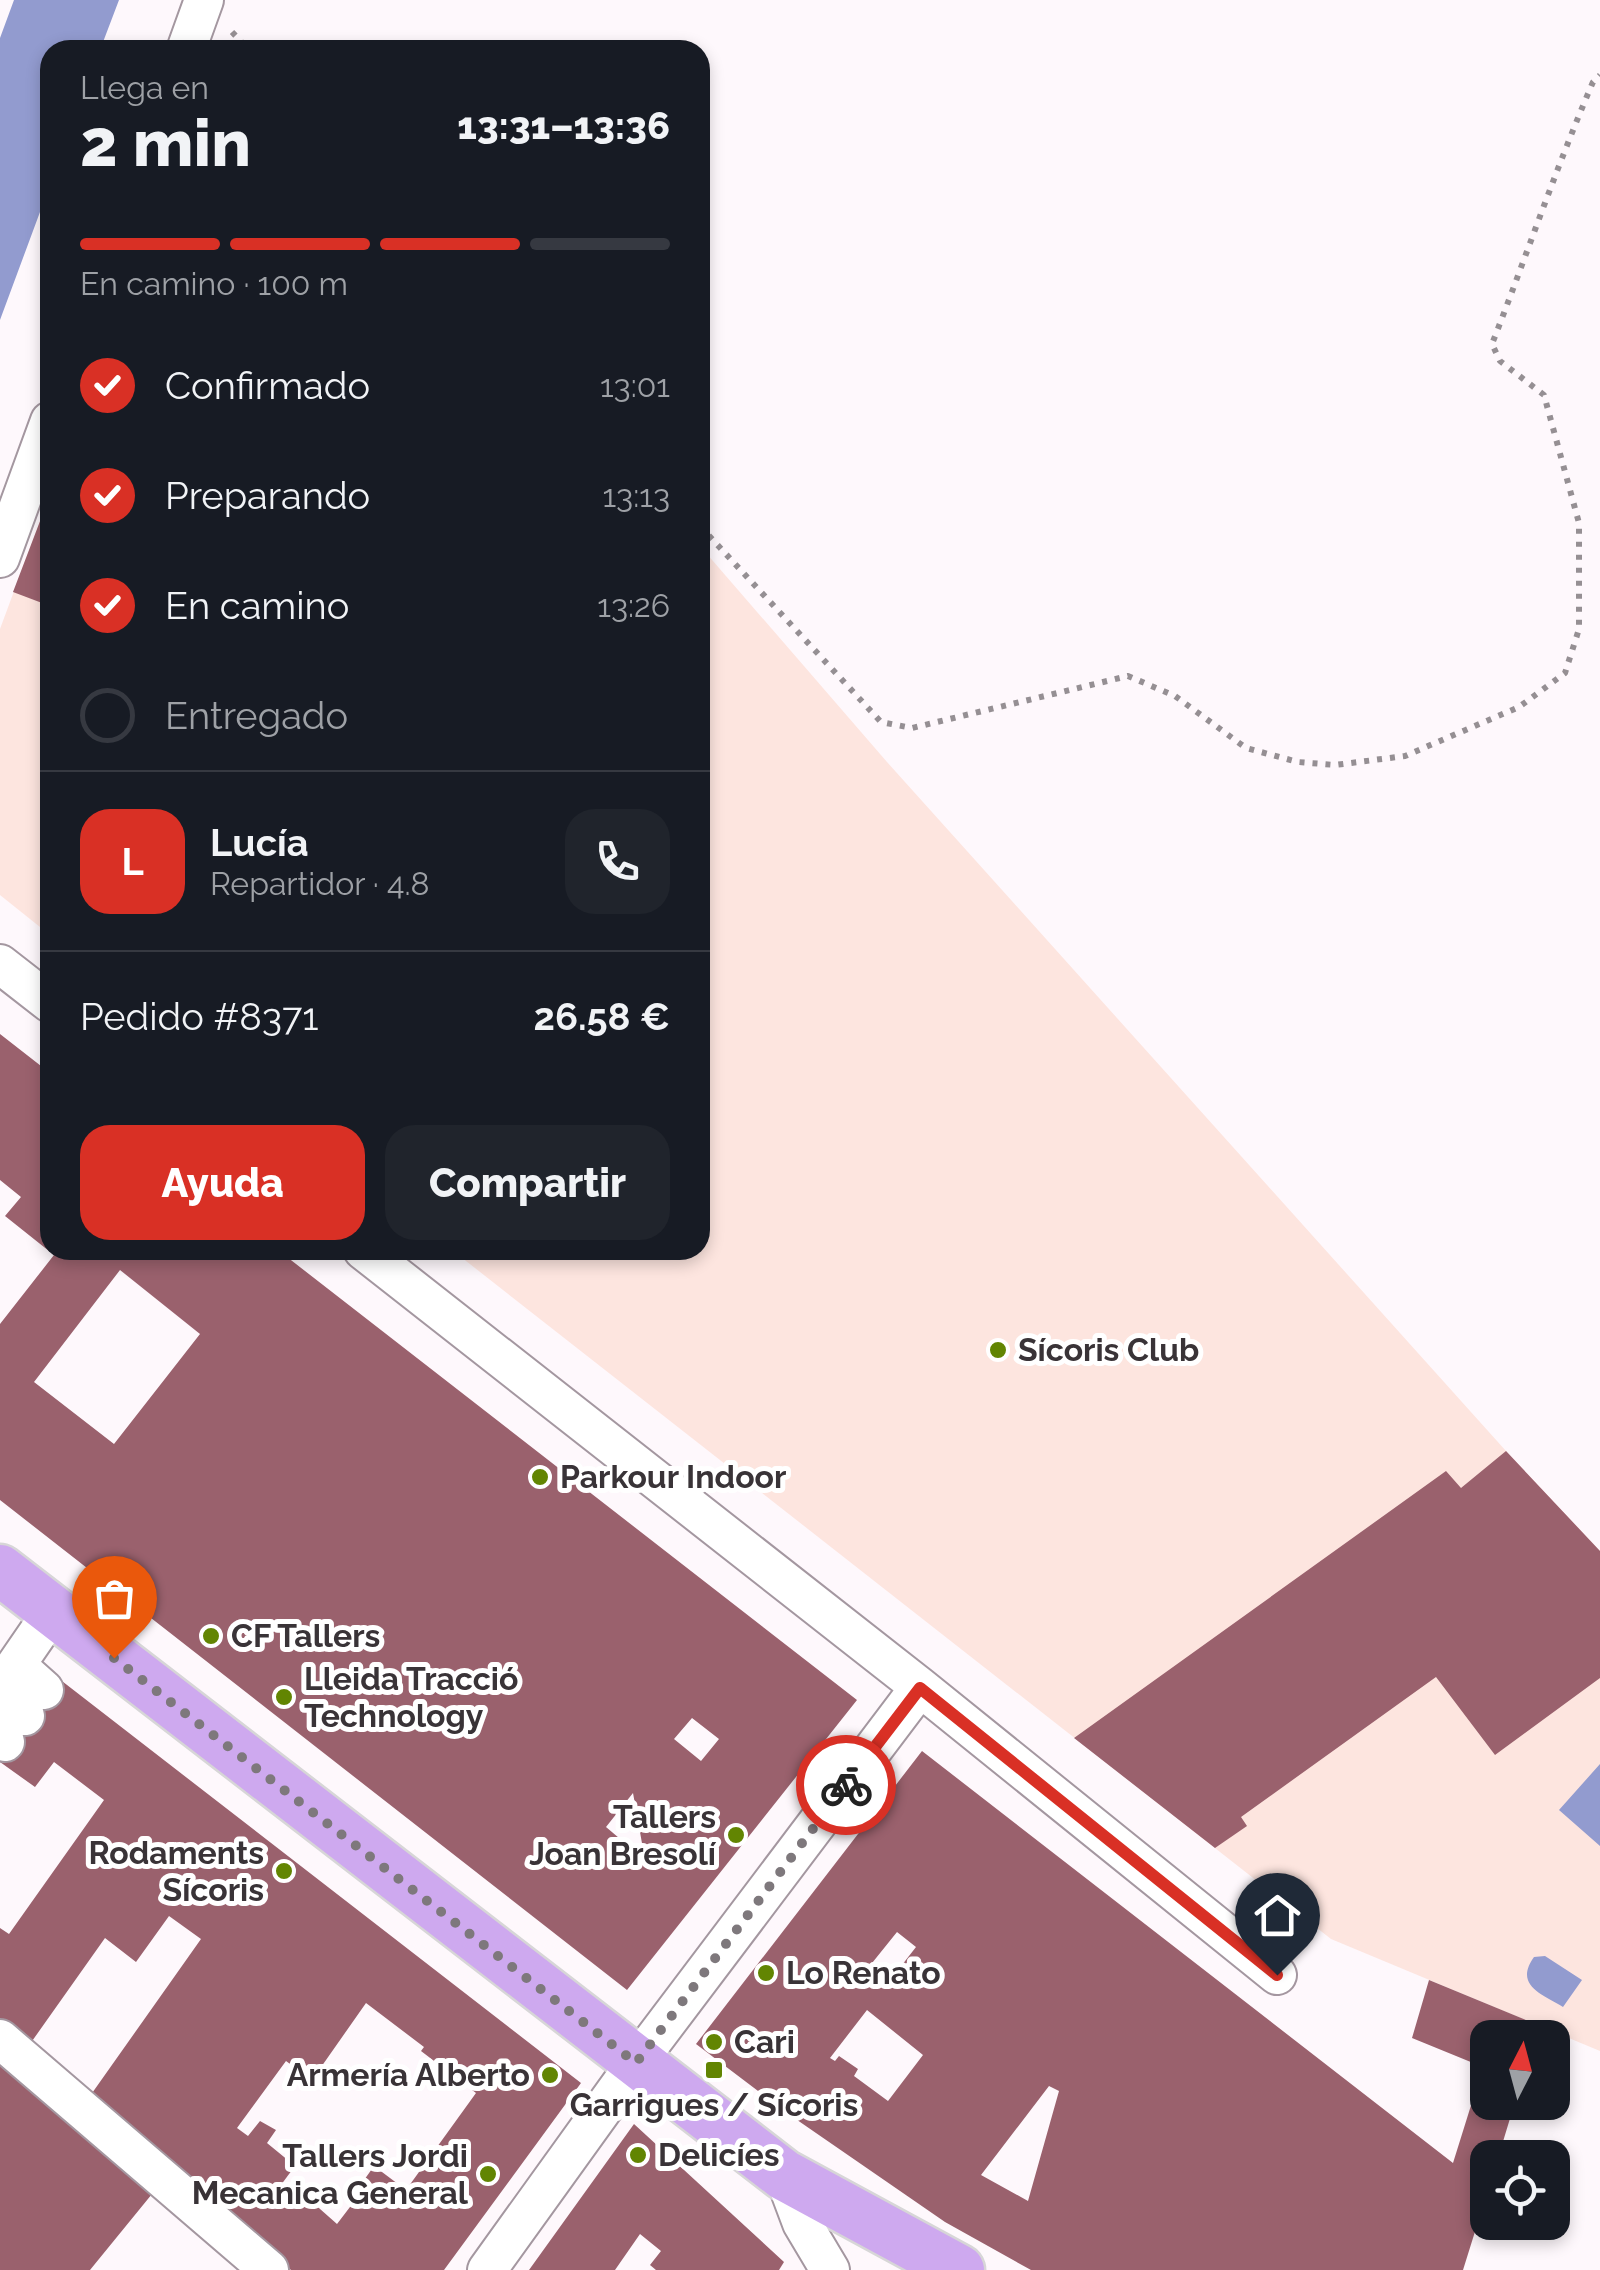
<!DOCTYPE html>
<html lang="es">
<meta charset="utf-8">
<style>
:root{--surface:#171b24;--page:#20242c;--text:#f1f3f6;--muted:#9ea1a6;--line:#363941;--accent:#d93025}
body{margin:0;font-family:Raleway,sans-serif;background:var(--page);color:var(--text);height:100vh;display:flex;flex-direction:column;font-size:38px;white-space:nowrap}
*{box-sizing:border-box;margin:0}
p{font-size:32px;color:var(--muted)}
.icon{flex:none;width:55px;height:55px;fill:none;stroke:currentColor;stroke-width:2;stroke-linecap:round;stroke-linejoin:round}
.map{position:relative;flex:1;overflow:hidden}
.side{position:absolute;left:40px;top:40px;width:670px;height:1220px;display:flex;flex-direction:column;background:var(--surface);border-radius:30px;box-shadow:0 5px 15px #0003}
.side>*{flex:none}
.needle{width:65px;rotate:6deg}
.controls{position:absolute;left:1470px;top:2020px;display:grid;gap:20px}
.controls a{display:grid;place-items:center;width:100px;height:100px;border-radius:20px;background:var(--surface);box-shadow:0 5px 15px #0003;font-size:50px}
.pin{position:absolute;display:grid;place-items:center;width:85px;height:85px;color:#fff;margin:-102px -42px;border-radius:50% 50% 50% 0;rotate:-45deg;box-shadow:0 0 10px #0007}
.pin .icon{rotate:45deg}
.courier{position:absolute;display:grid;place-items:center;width:100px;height:100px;margin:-50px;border:8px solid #d93025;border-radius:50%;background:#fff;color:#222;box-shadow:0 2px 12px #0007}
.head em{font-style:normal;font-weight:800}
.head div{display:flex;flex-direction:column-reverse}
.head{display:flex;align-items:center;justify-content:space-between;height:170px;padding:0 40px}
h1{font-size:65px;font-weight:800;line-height:75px}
.bar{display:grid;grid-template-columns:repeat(4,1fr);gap:15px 10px;align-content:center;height:120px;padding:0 40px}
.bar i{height:12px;border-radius:8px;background:var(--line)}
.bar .on{background:var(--accent)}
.bar p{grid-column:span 4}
.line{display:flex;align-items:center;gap:25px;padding:0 40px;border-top:2px solid var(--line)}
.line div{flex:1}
.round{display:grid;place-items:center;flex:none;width:105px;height:105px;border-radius:30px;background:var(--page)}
ol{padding:0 40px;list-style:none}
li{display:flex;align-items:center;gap:30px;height:110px}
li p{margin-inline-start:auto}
li .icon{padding:10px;border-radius:50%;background:var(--accent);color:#fff;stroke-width:4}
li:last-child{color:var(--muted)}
li i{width:55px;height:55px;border:5px solid var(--line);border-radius:50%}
.action{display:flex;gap:20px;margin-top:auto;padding:20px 40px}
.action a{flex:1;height:115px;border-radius:30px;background:var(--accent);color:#fff;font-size:40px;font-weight:800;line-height:115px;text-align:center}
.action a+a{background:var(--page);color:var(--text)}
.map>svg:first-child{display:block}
.green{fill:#fde5df}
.water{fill:#929bcf}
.building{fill:#9a616d;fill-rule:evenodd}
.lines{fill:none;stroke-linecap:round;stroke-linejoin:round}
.minor-casing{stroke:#a497a0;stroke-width:42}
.major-casing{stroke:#d7d6d7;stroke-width:55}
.path{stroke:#958f93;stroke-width:6;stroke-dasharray:5 8;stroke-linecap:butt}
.minor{stroke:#fff;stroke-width:38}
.major{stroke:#cea9ef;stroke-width:50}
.done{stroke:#7e787c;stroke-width:10;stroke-dasharray:0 18}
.route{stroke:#d93025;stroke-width:12}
.poi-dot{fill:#628502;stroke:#fff;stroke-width:4}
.labels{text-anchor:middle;stroke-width:10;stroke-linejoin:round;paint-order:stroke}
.poi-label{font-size:32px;font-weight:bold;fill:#393337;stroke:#fff;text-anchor:start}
</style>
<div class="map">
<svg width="1600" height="2270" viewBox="0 0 1600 2270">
<rect width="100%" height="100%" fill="#fef8fc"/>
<path class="green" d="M50 494V935L0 895V629Z
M700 546 887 762 1506 1451 1600 1551V2051L1331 1939 452 1250H700Z"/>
<path class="water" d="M14 0H119L100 50H50V185L0 320V38Z
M1600 1764V1846L1559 1810Z
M1545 1956 1582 1980 1563 2007C1541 1994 1514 1985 1534 1957Z"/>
<path class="building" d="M50 495V606L13 592Z
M0 1034 50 1073V1250H278L857 1700 627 1990 0 1500V1324L54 1255 5 1216 21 1197 0 1180ZM120 1270 200 1334 114 1444 34 1382ZM692 1718 719 1739 701 1761 674 1739ZM633 1793 645 1860 606 1827Z
M1506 1451 1600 1551V1678L1495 1755 1436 1677 1241 1817 1247 1826 1215 1848 1074 1738 1446 1471 1461 1488Z
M58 1678 581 2083 444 2270H291L90 2096 201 1939 169 1916 136 1962 105 1938 30 2044 0 2018V1928L9 1934 104 1800 54 1762 35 1787 0 1762ZM366 2003 424 2047 421 2051 476 2093 406 2190 374 2166 362 2183 366 2186 337 2224 311 2201 307 2207 292 2194 287 2201 275 2193 264 2208 259 2204 270 2189 275 2193 295 2166 267 2143 276 2130 260 2121 248 2136 237 2128 286 2061 312 2080Z
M922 1751 1453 2163 1483 2067 1412 2038 1429 1980 1538 2025 1535 2038H1488V2102H1515L1498 2158H1488V2190L1463 2270H1031L945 2222 787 2113 696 2044ZM897 1932 916 1947 884 1988 864 1973ZM867 2010 923 2055 888 2101 854 2076 858 2069 839 2056 835 2061 830 2058ZM1049 2086 1059 2091 1028 2201 981 2175Z
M0 2063 152 2194 90 2270H0Z
M634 2124 784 2262 779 2270H656L650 2265 661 2251 640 2234 615 2270H529Z"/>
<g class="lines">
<defs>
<path id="minor" d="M186 50 204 0
M0 558 50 421
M0 964 50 1003
M363 1250 920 1687 1277 1975
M16 1665 44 1690
M0 1688 53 1611
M0 1696 25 1716
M0 1738 5 1742
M0 2039 269 2270
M784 2175 802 2223 830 2270
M487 2270 636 2063 920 1687"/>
<path id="major" d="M0 1570 784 2175 959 2270"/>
</defs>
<use href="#minor" class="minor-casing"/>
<use href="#major" class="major-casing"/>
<path class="path" d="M232 32 249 50
M700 526 881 722 912 728 1128 676 1175 696 1246 748 1298 762 1335 765 1405 756 1519 707 1565 673 1579 629V523L1544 395 1500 361 1492 344C1526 257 1556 168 1593 82L1600 75"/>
<use href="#minor" class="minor"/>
<use href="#major" class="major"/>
</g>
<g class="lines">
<path class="done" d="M114 1658 636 2063 846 1785"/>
<path class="route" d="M846 1785 920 1688 1277 1975"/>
</g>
<g class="poi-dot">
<circle cx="998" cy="1350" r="10"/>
<circle cx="540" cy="1477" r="10"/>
<circle cx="211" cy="1636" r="10"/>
<circle cx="284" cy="1697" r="10"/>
<circle cx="736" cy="1835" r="10"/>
<circle cx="284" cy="1871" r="10"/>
<circle cx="766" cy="1973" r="10"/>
<circle cx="714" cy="2042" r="10"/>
<rect x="704" y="2060" width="20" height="20" rx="5"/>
<circle cx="550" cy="2075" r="10"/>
<circle cx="638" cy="2155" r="10"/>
<circle cx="488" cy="2174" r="10"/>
</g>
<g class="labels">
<g class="poi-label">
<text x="1018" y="1361">Sícoris Club</text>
<text x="560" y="1488">Parkour Indoor</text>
<text x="231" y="1647">CF Tallers</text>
<text x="304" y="1690">Lleida Tracció<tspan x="304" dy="37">Technology</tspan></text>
<text x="716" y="1828" text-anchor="end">Tallers<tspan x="716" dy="37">Joan Bresolí</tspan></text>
<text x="264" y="1864" text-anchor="end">Rodaments<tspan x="264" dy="37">Sícoris</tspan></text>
<text x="786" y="1984">Lo Renato</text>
<text x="734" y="2053">Cari</text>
<text x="530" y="2086" text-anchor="end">Armería Alberto</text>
<text x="714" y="2116" text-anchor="middle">Garrigues / Sícoris</text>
<text x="658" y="2166">Delicíes</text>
<text x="468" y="2167" text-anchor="end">Tallers Jordi<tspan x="468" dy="37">Mecanica General</tspan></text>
</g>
</g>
</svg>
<div class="controls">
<a><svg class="needle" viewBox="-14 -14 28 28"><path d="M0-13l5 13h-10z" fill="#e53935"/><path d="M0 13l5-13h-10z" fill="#9ea1a6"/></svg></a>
<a><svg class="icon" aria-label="locate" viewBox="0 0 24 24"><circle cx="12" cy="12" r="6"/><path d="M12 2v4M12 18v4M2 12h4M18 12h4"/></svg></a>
</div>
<div class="pin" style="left:114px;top:1658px;background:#ea580c"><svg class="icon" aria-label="bag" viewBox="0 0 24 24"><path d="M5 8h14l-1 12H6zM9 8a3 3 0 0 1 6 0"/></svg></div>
<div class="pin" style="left:1277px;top:1975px;background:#1f2937"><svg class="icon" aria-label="home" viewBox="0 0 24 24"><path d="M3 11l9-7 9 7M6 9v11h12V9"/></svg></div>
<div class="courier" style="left:846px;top:1785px"><svg class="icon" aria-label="bike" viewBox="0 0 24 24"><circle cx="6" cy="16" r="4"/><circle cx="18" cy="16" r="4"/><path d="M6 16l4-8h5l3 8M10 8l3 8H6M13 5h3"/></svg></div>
<section class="side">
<div class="head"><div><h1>2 min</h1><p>Llega en</p></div><em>13:31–13:36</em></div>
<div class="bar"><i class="on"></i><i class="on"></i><i class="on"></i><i></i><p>En camino · 100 m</p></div>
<ol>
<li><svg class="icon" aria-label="check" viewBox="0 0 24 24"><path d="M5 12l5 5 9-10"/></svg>Confirmado<p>13:01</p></li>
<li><svg class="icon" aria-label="check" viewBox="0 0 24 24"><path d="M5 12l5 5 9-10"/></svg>Preparando<p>13:13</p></li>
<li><svg class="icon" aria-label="check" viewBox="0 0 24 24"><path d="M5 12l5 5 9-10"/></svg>En camino<p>13:26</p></li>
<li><i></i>Entregado</li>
</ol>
<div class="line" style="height:180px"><b class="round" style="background:var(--accent);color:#fff">L</b><div><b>Lucía</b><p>Repartidor · 4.8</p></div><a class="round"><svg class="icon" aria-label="phone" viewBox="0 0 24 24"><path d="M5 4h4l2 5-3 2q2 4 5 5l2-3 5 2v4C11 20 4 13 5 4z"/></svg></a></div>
<div class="line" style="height:130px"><div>Pedido #8371</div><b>26.58 €</b></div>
<div class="action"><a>Ayuda</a><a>Compartir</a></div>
</section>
</div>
